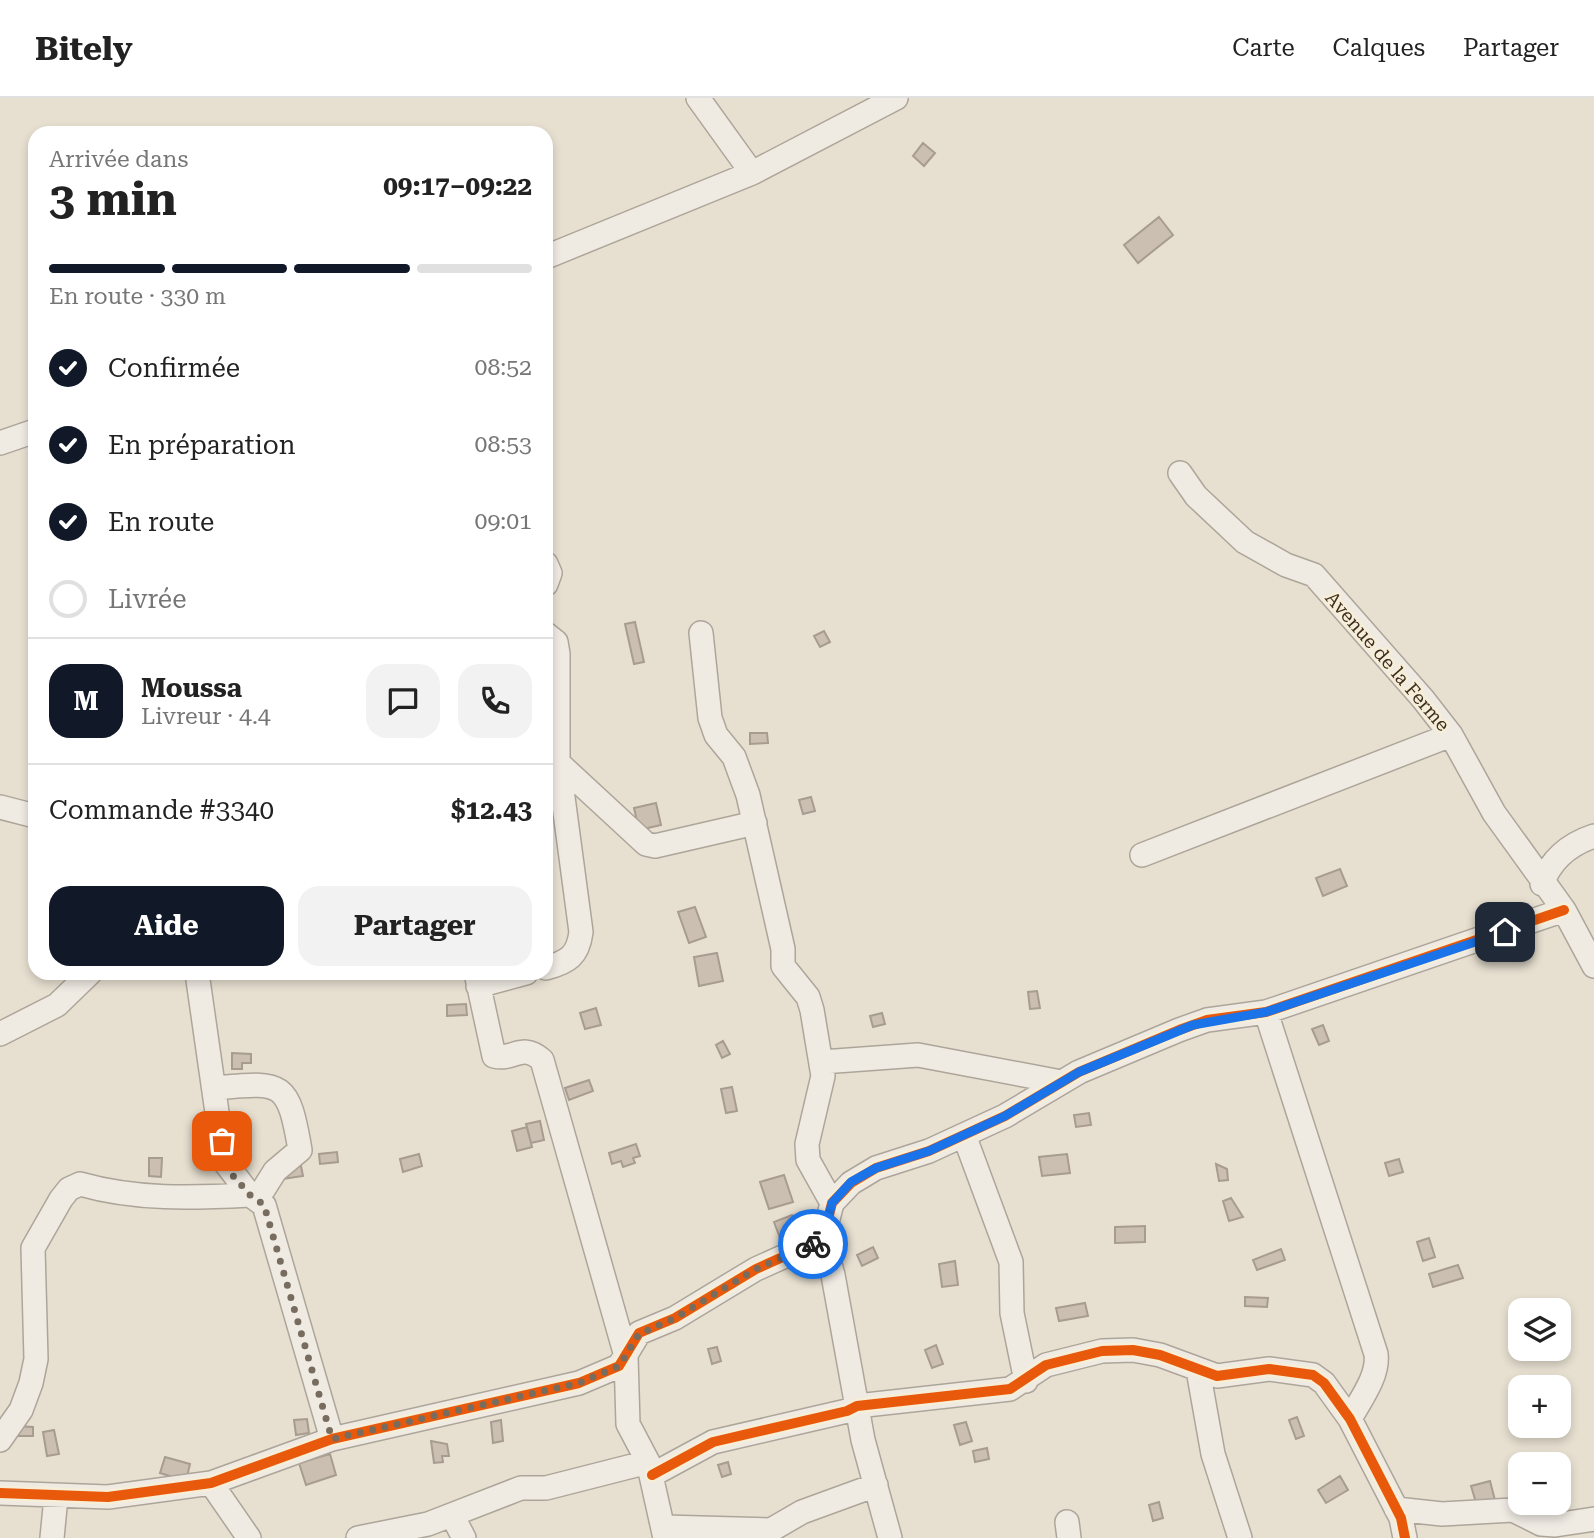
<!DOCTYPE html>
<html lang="fr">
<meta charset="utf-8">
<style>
:root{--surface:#fff;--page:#f2f2f2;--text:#222;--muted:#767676;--line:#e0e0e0;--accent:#111827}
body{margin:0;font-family:"Roboto Serif",serif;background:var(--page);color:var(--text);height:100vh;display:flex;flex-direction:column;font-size:26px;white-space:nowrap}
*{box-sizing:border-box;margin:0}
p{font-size:23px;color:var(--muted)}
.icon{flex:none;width:38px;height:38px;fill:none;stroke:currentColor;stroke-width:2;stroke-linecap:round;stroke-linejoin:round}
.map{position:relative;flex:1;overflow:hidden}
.details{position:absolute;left:28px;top:28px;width:525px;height:854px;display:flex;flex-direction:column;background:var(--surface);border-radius:21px;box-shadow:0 4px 10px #0003}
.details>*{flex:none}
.fabs{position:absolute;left:1508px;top:1200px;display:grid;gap:14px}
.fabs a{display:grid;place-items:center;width:63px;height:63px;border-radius:14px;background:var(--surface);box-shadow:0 4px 10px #0003;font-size:35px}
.pin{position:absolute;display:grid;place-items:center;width:60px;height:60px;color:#fff;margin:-30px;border-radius:14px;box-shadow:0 4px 10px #0006}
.courier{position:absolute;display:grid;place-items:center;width:70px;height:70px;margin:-35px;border:5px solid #1a73e8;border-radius:50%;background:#fff;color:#222;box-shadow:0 2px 9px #0007}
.headline em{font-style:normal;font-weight:700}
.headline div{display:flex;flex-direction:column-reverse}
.headline{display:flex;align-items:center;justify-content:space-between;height:119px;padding:0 21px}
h1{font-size:46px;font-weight:700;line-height:52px}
.bar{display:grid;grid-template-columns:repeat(4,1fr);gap:10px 7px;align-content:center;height:84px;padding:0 21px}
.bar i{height:9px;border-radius:5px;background:var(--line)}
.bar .selected{background:var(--accent)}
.bar p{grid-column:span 4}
.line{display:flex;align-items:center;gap:18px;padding:0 21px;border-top:2px solid var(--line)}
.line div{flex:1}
.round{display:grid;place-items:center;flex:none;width:74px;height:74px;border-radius:21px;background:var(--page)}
ol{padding:0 21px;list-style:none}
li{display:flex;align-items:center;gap:21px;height:77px}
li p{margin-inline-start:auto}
li .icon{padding:7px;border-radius:50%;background:var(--accent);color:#fff;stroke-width:4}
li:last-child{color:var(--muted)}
li i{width:38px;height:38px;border:4px solid var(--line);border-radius:50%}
.button{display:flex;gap:14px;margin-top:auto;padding:14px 21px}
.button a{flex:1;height:80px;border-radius:21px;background:var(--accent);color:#fff;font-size:28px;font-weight:700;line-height:80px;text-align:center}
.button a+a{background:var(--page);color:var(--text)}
header{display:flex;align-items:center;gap:42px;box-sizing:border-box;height:98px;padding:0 35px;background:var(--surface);border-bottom:2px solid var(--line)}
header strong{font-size:33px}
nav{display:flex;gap:38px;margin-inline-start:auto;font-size:24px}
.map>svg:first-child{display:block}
.building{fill:#cbbfb2;stroke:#a89c90;stroke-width:2}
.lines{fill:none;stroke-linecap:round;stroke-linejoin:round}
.minor-casing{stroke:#ada599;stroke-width:26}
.minor{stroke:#efebe3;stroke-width:23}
.cycleway-casing{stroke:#f7eed8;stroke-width:15}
.cycleway{stroke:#e8590c;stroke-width:10}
.done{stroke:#786c5e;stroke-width:7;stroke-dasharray:0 12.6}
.route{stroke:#1a73e8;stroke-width:9}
.labels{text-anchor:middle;stroke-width:5;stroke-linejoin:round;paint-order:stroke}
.street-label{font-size:19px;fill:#3d2e20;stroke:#f7eed8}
</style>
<header>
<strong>Bitely</strong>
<nav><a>Carte</a><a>Calques</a><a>Partager</a></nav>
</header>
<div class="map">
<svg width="1594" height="1440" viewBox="0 0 1594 1440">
<rect width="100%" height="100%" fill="#e7e0d1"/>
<path class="building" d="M923 45 935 55 924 68 913 58Z
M1159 119 1173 137 1138 165 1124 147Z
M635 524 644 564 634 566 625 526Z
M824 533 830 544 820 549 814 538Z
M750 635H767L768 645 750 646Z
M811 699 815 713 803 716 799 702Z
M656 705 661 727 639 732 634 710Z
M1340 771 1347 788 1323 798 1316 780Z
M695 809 706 839 689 845 678 814Z
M717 855 723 883 699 888 694 859Z
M1037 893 1040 910 1030 911 1028 894Z
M466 906 467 917 447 918V907Z
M596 910 601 927 585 931 580 915Z
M882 915 885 926 873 929 870 918Z
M1323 927 1329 943 1319 947 1312 931Z
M723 943 730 956 722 960 716 947Z
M232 955 251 956V965H242V971H232Z
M589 982 593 993 569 1002 565 990Z
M732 989 737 1013 726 1015 721 991Z
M1089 1015 1091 1027 1076 1029 1074 1017Z
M540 1023 544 1042 531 1045 526 1026Z
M527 1029 532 1049 517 1053 512 1033Z
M636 1046 640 1058 633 1060 635 1065 623 1069 621 1063 612 1066 609 1055Z
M337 1054 338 1064 320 1066 319 1056Z
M419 1056 422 1068 403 1074 400 1061Z
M1067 1056 1070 1075 1042 1078 1039 1059Z
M149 1060H162L161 1079 149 1078Z
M1399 1061 1403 1074 1389 1078 1385 1065Z
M1216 1066 1227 1071 1228 1082 1219 1083Z
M301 1068 303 1078 282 1081 281 1071Z
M784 1077 793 1104 769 1111 760 1084Z
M1231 1100 1243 1119 1229 1123 1223 1103Z
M792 1117 798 1132 780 1140 774 1124Z
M1145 1128V1144L1115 1145V1129Z
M1429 1140 1435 1159 1423 1163 1417 1144Z
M873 1149 878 1160 862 1168 857 1157Z
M1281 1151 1285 1162 1257 1172 1253 1162Z
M955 1163 958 1187 942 1189 939 1166Z
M1458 1167 1463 1180 1433 1189 1429 1176Z
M1245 1199 1268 1200 1267 1209 1245 1208Z
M1085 1205 1088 1218 1059 1223 1056 1210Z
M936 1247 943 1266 932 1270 925 1252Z
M717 1249 721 1263 712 1266 708 1251Z
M1297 1319 1304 1338 1296 1341 1289 1322Z
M307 1321 309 1335 296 1337 294 1322Z
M501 1322 503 1343 493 1345 491 1324Z
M966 1324 972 1343 960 1347 954 1327Z
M16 1328 33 1329V1338H16Z
M54 1332 59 1356 47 1358 43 1334Z
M431 1343 447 1346 449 1358H442L443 1364 434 1365Z
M987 1350 989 1361 975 1364 973 1353Z
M330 1356 336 1377 306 1387 299 1365Z
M165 1359 190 1366 186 1383 160 1375Z
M728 1364 731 1376 722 1379 718 1367Z
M1340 1378 1348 1392 1326 1405 1318 1392Z
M1490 1383 1496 1406 1478 1411 1471 1388Z
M1159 1404 1163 1420 1153 1423 1149 1407Z"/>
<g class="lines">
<defs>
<path id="minor" d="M698 0 752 75
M546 159 752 75 896 0
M0 345 35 333
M1180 375 1196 398 1245 444 1286 467 1314 477 1423 601 1451 637 1494 715 1564 812 1594 868
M546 466 550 475 546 486
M701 535 710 620 716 637 734 659 748 697 783 851V868L808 899 812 912 823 978 807 1046 808 1062 832 1105
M546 536 556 544 558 556V662L581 834C578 858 568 864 546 870
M553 660 646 746 655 748 755 725
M0 709 35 718
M1142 757 1451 637
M1542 786C1551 761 1570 746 1594 738
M197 875 224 1063 250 1097
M476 875 494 958C514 963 521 944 542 962L626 1258 628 1326 648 1364 665 1440
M478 888 526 875
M1266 914 1376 1256C1379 1278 1360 1302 1350 1321
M0 936 57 907 90 875
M822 964 918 957 1061 984
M214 990C282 984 288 981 300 1052L275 1073 258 1100
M964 1037 1011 1164 1012 1215 1026 1283
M823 1141 833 1177 863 1342 890 1440
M1198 1272 1213 1356 1240 1440
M0 1342 21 1312 31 1285 36 1261 33 1150 61 1101 69 1091 80 1086C136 1102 192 1100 250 1097L264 1107 332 1341
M652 1377 713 1344 847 1313 857 1308 1010 1291 1046 1267 1102 1253 1133 1252 1160 1257 1217 1278 1269 1271 1313 1277 1324 1285 1350 1321 1401 1420 1405 1440
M211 1385 249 1440
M0 1395 108 1399 211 1385 332 1341 579 1285 619 1268 639 1235 675 1220 756 1171 823 1141 832 1105 851 1085 876 1070 929 1053 1005 1018 1079 974 1179 932 1207 922 1266 914 1564 812
M1396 1411 1442 1416 1513 1412 1541 1426 1555 1427 1594 1421
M452 1417 464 1440
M1067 1424 1069 1440
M664 1429 771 1432 802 1414 876 1387
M52 1440 56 1399
M358 1440 428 1426 521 1390H546L648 1364"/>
</defs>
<use href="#minor" class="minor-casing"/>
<use href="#minor" class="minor"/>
<defs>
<path id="cycleway" d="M652 1377 713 1344 847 1313 857 1308 1010 1291 1046 1267 1102 1253 1133 1252 1160 1257 1217 1278 1269 1271 1313 1277 1324 1285 1350 1321 1401 1420 1405 1440
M0 1395 108 1399 211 1385 332 1341 579 1285 619 1268 639 1235 675 1220 756 1171 823 1141 832 1105 851 1085 876 1070 929 1053 1005 1018 1079 974 1179 932 1207 922 1266 914 1564 812"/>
</defs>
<use href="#cycleway" class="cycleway-casing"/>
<use href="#cycleway" class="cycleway"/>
</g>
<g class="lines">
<path class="done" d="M222 1043 228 1072 250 1097 264 1107 332 1341 579 1285 619 1268 639 1236 675 1220 756 1171 813 1146"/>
<path class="route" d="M813 1146 823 1141 832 1105 851 1084 876 1070 929 1053 1005 1018 1079 974 1193 927 1266 914 1505 834"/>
</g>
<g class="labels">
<g class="street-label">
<text transform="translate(1388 563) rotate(49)" y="7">Avenue de la Ferme</text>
</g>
</g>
</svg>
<div class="fabs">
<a><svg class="icon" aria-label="layers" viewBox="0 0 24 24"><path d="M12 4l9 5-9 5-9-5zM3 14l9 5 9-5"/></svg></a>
<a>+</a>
<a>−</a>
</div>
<div class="pin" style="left:222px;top:1043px;background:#ea580c"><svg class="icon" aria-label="bag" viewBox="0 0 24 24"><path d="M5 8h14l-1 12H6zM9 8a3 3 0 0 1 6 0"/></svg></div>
<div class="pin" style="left:1505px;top:834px;background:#1f2937"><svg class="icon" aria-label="home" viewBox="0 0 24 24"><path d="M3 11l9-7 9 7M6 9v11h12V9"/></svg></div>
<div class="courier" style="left:813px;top:1146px"><svg class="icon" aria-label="bike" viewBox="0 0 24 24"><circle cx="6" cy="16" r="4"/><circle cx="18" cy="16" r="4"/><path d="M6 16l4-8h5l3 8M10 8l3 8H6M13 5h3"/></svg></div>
<section class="details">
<div class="headline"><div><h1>3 min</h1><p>Arrivée dans</p></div><em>09:17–09:22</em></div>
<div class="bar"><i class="selected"></i><i class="selected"></i><i class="selected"></i><i></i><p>En route · 330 m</p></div>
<ol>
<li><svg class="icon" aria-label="check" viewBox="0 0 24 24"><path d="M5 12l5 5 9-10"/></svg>Confirmée<p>08:52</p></li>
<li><svg class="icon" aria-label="check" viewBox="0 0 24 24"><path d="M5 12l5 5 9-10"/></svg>En préparation<p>08:53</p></li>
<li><svg class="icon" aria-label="check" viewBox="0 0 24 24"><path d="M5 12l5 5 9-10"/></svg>En route<p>09:01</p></li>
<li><i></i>Livrée</li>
</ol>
<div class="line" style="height:126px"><b class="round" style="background:var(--accent);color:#fff">M</b><div><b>Moussa</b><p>Livreur · 4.4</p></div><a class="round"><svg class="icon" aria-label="chat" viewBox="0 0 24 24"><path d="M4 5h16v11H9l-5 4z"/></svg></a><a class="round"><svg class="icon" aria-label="phone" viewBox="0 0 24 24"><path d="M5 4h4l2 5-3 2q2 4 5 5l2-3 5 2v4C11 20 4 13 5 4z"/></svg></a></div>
<div class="line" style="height:91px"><div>Commande #3340</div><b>$12.43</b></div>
<div class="button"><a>Aide</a><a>Partager</a></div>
</section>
</div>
